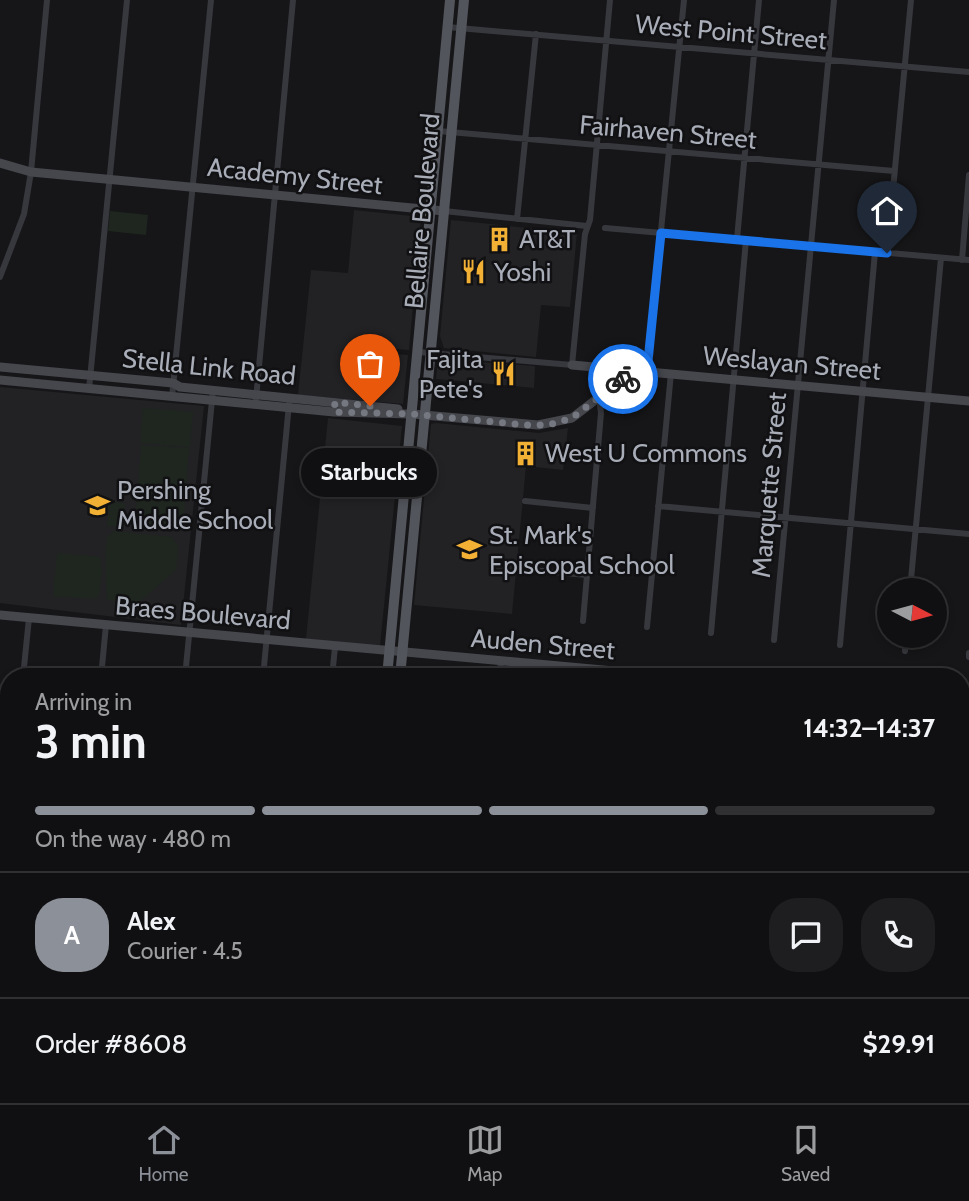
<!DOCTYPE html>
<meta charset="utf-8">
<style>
:root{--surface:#101012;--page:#1e1e20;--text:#f1f3f6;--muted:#9c9d9f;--line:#303032;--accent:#8c9099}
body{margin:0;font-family:Cabin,sans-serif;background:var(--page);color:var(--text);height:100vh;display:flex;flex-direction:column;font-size:26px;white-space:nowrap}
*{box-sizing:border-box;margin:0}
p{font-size:23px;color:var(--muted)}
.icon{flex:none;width:38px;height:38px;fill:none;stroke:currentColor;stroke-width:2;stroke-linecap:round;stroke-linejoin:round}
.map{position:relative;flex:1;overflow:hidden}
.drawer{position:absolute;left:0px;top:668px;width:970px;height:436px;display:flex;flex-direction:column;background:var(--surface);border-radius:28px 28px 0 0;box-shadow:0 4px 10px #0003,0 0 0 2px var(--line)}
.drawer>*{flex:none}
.needle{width:46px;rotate:96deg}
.controls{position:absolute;left:877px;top:578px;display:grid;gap:14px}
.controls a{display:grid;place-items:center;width:70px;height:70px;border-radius:50%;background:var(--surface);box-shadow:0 4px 10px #0003,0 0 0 2px var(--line);font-size:35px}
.pin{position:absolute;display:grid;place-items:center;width:60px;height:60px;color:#fff;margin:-72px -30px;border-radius:50% 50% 50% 0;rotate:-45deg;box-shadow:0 0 7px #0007}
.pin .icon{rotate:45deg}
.courier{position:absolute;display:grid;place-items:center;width:70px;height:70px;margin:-35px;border:5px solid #1a73e8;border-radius:50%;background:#fff;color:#222;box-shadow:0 2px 9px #0007}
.bubble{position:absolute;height:49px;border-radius:24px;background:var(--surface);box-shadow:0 4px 10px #0003,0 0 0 2px var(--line);font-size:23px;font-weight:800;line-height:49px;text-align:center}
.headline em{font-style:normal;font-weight:800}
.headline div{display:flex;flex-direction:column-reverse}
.headline{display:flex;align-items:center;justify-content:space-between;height:119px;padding:0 35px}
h1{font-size:46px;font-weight:800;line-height:52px}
.bar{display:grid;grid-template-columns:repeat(4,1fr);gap:10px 7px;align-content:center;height:84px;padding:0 35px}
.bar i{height:9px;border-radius:5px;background:var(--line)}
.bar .on{background:var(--accent)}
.bar p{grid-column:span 4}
.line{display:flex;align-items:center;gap:18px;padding:0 35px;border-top:2px solid var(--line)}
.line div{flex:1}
.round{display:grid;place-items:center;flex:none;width:74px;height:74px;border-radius:28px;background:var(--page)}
.tabs{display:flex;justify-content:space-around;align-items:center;height:98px;border-top:2px solid var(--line);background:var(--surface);font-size:19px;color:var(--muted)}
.tabs a{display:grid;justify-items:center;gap:4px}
.tabs .on{color:var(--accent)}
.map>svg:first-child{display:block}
.built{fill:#222225}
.green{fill:#1e261f}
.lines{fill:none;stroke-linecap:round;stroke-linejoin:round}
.stream{stroke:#2c353c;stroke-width:2}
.street{stroke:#37383d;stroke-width:6}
.secondary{stroke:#45474d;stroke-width:9}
.primary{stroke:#53555c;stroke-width:10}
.done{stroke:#757880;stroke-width:7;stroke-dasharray:0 12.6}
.route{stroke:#1a73e8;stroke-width:9}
.labels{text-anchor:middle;stroke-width:5;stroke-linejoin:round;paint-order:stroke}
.street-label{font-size:26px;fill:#a8adb8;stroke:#111113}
.poi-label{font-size:26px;fill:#a8adb8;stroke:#111113;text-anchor:start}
</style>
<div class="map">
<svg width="969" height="1103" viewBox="0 0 969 1103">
<rect width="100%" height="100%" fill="#161618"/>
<path class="built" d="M354 210 421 217 409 350 364 347 363 351 408 355 403 404 298 395 311 270 348 273Z
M451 220 577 233 570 307 541 305 536 357 444 348 440 336Z
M438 359 535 366 534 388 436 379Z
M0 387 204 406 181 625 0 603Z
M328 418 402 426 380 646 306 639Z
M436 423 539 433 568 428 563 470 526 466 512 614 414 605 431 424Z"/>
<path class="green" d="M110 211 148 215 146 235 108 231Z
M143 408 193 412 190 447 140 443Z
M141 445 189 448 183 530 135 526Z
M109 502 125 503 122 527 107 526Z
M114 531 172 537 178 547 176 570 138 603 107 600 105 558 107 537Z
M57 553 100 557 102 571 99 596 95 599 53 596Z"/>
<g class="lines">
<path class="stream" d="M961 1032 969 1033
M206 1103 207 1096"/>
<path class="street" d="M447 27 969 72
M438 131 894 171
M444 211 587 226
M517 219 536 34
M605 228 969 260
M737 239 759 0
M887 253 911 0
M962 260 969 175
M0 277 24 214 31 172 47 0
M418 352 572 365 585 234 590 220 610 0
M647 371 684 0
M89 389 127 0
M172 397 211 0
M256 399 293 0
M525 501 593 508
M658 506 969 534
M519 569 587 575
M910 590 941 258
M583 621 601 413 599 398
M647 627 671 373
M711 633 746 240
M774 640 834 0
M840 645 875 252
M905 651 906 635
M969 657V653
M23 677 29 618
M101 677 106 625
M185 677 213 390
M263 677 289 404
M332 677 335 647
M499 677 501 662
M0 799 9 774
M0 849 9 853
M961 985 969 986
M961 1043H968L963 1103
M0 1048 9 979
M0 1095 85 1103
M749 1096 832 1103
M150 1103 151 1096
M267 1103 268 1096
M421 1103 422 1096
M482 1103V1096
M635 1103 636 1096"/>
<path class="secondary" d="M0 163 31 172 444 211
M572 365 969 401
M0 367 173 383 180 387 398 409
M0 380 334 412 412 414 538 425 572 418 620 381 647 371
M0 615 679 677
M961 702 969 703"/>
<path class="primary" d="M387 677 450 0
M400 677 464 0
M346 1103 347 1096
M360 1103 361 1096"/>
</g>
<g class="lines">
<path class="done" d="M370 406 335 402 334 412 412 414 525 425H548L572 418 623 379"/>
<path class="route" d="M623 379 647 371 661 233 887 253"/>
</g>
<defs>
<symbol id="building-bare" viewBox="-9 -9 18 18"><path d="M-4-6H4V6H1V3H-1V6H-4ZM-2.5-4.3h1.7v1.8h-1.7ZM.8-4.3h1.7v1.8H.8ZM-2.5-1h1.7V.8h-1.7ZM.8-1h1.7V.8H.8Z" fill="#f2b134" stroke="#111113" stroke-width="2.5" paint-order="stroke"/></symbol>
<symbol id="restaurant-bare" viewBox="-9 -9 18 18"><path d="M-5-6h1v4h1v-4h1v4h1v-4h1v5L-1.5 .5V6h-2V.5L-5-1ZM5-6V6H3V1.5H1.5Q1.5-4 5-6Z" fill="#f2b134" stroke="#111113" stroke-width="2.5" paint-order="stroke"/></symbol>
<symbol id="school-bare" viewBox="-9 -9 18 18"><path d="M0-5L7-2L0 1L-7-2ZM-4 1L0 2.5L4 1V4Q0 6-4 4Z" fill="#f2b134" stroke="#111113" stroke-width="2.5" paint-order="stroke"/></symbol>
</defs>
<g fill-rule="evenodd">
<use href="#building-bare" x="482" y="222" width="35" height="35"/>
<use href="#restaurant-bare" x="456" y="254" width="35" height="35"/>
<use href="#restaurant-bare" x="486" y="356" width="35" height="35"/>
<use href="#building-bare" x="508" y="436" width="35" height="35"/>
<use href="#school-bare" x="80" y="488" width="35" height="35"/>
<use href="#school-bare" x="452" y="532" width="35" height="35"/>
</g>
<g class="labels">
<g class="street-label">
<text transform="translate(731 32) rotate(5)" y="9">West Point Street</text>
<text transform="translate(668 132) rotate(5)" y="9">Fairhaven Street</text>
<text transform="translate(295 176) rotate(6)" y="9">Academy Street</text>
<text transform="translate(422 211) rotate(-85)" y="9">Bellaire Boulevard</text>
<text transform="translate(792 363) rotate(5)" y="9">Weslayan Street</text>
<text transform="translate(209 367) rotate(6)" y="9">Stella Link Road</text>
<text transform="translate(769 485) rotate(-85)" y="9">Marquette Street</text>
<text transform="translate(203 613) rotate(5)" y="9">Braes Boulevard</text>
<text transform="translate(543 644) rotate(5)" y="9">Auden Street</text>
</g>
<g class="poi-label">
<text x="519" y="248">AT&amp;T</text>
<text x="494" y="281">Yoshi</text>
<text x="483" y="368" text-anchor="end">Fajita<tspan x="483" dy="30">Pete's</tspan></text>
<text x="545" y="462">West U Commons</text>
<text x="117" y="499">Pershing<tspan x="117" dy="30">Middle School</tspan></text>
<text x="489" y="544">St. Mark's<tspan x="489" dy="30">Episcopal School</tspan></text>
</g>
</g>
</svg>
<div class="controls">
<a><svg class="needle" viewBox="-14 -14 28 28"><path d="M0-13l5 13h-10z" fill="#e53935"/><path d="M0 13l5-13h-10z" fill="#9c9d9f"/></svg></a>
</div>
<div class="pin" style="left:370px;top:406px;background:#ea580c"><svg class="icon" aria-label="bag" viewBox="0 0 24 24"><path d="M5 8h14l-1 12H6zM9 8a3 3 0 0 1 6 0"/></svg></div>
<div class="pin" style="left:887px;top:253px;background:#1f2937"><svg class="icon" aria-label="home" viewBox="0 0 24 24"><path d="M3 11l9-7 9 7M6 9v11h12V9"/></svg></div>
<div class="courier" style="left:623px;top:379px"><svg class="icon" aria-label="bike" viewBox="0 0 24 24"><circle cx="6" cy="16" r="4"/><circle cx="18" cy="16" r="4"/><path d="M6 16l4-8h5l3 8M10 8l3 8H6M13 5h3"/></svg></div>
<div class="bubble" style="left:301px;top:448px;width:136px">Starbucks</div>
<section class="drawer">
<div class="headline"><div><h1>3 min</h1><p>Arriving in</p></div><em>14:32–14:37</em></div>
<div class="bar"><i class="on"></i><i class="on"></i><i class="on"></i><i></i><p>On the way · 480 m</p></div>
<div class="line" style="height:126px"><b class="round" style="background:var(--accent);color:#fff">A</b><div><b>Alex</b><p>Courier · 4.5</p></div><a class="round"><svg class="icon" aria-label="chat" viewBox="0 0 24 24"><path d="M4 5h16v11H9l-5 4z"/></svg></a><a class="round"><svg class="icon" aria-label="phone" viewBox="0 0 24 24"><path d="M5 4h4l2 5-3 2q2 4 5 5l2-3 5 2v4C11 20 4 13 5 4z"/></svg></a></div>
<div class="line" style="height:91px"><div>Order #8608</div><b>$29.91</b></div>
</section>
</div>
<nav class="tabs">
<a class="on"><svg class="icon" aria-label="home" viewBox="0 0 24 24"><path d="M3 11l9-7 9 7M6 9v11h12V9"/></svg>Home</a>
<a><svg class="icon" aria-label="map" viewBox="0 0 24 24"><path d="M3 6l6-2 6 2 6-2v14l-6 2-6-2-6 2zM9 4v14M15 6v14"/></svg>Map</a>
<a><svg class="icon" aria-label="saved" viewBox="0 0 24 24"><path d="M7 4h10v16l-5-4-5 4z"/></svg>Saved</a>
</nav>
